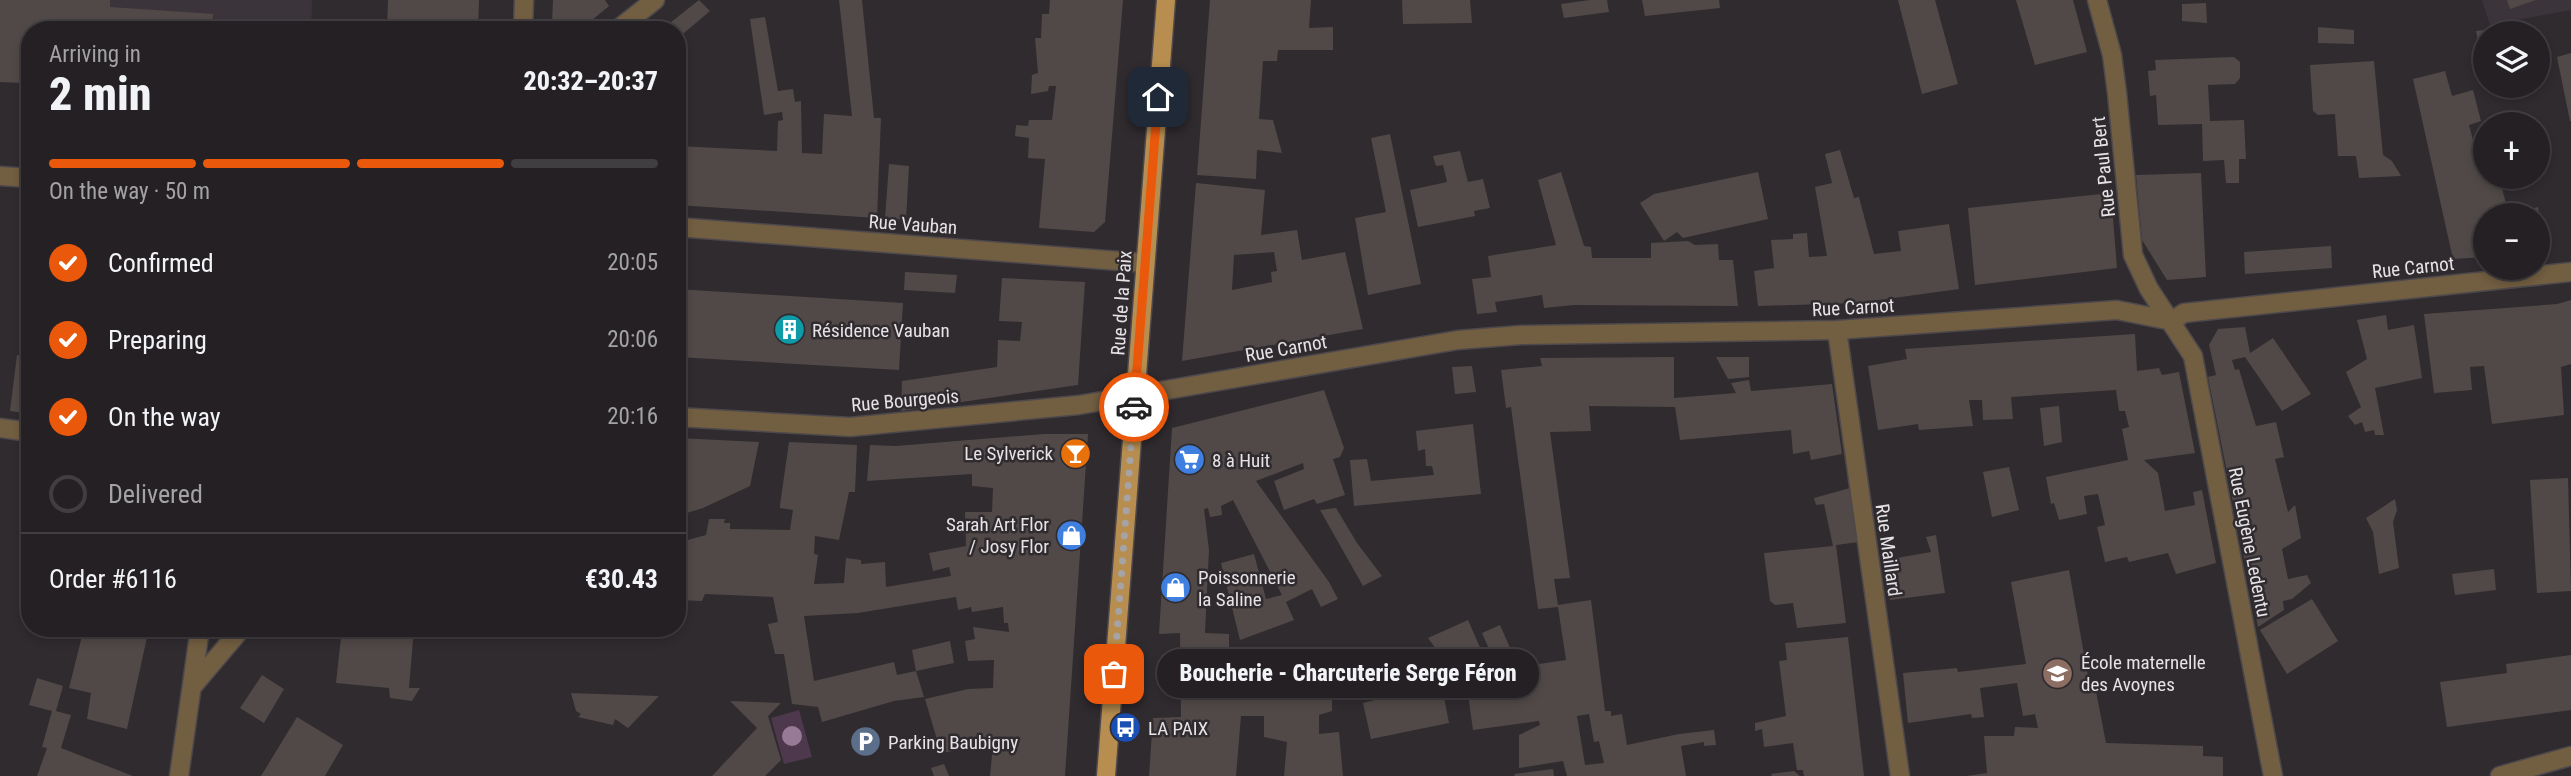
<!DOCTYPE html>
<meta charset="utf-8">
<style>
:root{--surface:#242023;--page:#2c282b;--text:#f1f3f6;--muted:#a3a3a6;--line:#413e41;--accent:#ea580c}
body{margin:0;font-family:"Roboto Condensed",sans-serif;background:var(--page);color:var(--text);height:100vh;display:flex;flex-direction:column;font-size:26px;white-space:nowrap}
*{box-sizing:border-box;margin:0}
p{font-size:23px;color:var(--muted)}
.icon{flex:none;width:38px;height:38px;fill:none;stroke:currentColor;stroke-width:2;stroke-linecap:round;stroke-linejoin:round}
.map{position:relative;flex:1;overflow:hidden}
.details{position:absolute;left:21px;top:21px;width:665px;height:616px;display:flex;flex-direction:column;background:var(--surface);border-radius:28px;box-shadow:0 4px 10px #0003,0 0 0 2px var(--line)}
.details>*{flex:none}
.tools{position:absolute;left:2473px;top:21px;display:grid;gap:14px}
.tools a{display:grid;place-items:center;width:77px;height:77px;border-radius:50%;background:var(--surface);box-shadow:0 4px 10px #0003,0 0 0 2px var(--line);font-size:35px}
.pin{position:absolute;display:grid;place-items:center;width:60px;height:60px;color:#fff;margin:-30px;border-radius:14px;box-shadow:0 4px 10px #0006}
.courier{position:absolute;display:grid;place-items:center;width:70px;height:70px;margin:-35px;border:5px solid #ea580c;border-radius:50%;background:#fff;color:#222;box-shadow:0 2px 9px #0007}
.bubble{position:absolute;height:49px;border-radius:24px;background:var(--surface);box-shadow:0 4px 10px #0003,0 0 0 2px var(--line);font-size:23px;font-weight:800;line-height:49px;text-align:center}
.headline em{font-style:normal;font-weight:800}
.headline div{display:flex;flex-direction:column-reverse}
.headline{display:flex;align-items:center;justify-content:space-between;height:119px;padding:0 28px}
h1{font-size:46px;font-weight:800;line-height:52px}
.bar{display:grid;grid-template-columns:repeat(4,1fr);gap:10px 7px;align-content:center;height:84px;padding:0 28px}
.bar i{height:9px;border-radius:5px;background:var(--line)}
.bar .current{background:var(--accent)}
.bar p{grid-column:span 4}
.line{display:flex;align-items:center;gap:18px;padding:0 28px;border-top:2px solid var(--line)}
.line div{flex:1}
ol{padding:0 28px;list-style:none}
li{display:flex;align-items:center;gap:21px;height:77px}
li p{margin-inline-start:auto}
li .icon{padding:7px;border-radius:50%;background:var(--accent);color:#fff;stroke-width:4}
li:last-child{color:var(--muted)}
li i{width:38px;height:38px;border:4px solid var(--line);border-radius:50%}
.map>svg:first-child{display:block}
.built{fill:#3c343b}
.green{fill:#4e384d}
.building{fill:#504948;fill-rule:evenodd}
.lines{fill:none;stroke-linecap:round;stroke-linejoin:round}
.minor-casing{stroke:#4d484c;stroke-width:21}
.major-casing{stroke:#4d484c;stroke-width:21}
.minor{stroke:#725e41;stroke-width:18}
.major{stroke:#b78e4f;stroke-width:18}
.tree{fill:#977a95}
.done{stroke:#a6a3a6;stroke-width:7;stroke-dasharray:0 12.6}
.route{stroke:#ea580c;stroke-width:9}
.labels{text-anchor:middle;stroke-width:5;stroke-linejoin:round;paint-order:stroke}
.street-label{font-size:19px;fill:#e6e3e6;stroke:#302b2f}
.poi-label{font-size:19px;fill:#e6e3e6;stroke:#302b2f;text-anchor:start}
</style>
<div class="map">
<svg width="2571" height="776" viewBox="0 0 2571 776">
<rect width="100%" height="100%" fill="#302b2f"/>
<path class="built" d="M110 0H312L311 30H108Z
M2482 0H2571V10L2490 25Z"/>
<path class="green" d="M799 710 812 757 784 764 771 718Z"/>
<path class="building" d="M0 0H110V7L213 14 212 30H30V61L23 60 22 83 0 82Z
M388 0H479L478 30H387Z
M553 0H605L609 6 580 30H562L552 23Z
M699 0 710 11 677 39V30H661Z
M839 0H862L874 118H881L877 218 677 205V146L777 151 778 121 783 120 782 112 764 115 750 19 765 17 778 91 793 89 795 102 801 101 802 153 822 154 824 114 852 116Z
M1050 0H1123L1105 222 1094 232 1039 228 1045 159 1028 158 1029 138 1015 136 1016 125 1028 126 1029 120H1052L1056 86H1049L1048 91 1031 94 1032 75 1038 73 1035 38H1041L1042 14H1049Z
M1210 0H1311L1309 28 1333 27V50H1278L1277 61H1263L1259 119 1273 120 1282 153 1257 150 1256 179 1197 175Z
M1402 0H1470L1472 23 1403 24Z
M1590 0H1607L1609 12 1564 18 1561 4Z
M1642 0H1719L1720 8 1645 16Z
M1898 0H1935L1958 84 1922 94Z
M2016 0H2073L2087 52 2035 65Z
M2507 0H2536L2510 9Z
M2206 3 2207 23 2182 21V4Z
M2521 25 2523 33H2485L2484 72 2476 31Z
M2318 27 2354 30V44L2318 43Z
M677 50H679L682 84H677Z
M2571 53V121H2570L2557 57Z
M2234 57 2240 62V78L2235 84 2208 85 2210 121 2244 120 2246 159H2239V183H2226L2224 160 2203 161 2202 124 2158 125 2156 95 2150 96 2148 71 2156 70 2155 60Z
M2374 61 2383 155 2392 161 2401 176 2359 178 2356 156H2338L2335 114 2318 115 2313 111 2310 65Z
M2445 71 2452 96 2473 90 2481 121 2469 125 2478 159 2485 157V177H2499L2509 215H2485V257L2453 259 2413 79Z
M1390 134 1421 284 1368 295 1355 218 1386 212 1371 138Z
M1840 150 1854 198 1859 197 1874 254 1901 251 1898 231 1949 224 1959 289 1857 303 1758 306 1754 271 1774 268 1771 240 1793 239V234L1807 233 1809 257 1827 256 1815 187 1832 183 1825 154Z
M1460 151 1468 182 1483 179 1490 208 1474 211 1475 216 1418 227 1410 190 1447 182 1443 165 1436 166 1433 156Z
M889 164 909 166 906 220 885 218Z
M1561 172 1584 246 1591 247 1592 258H1651V243L1688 241 1695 245 1718 244 1719 260H1733L1738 306 1574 305 1544 308 1542 295 1495 302 1497 312 1477 314 1472 279 1491 277 1488 256 1556 245 1538 180Z
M1758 172 1768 219 1683 238 1677 232 1664 241 1640 203 1654 194Z
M2201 173 2206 277 2167 280 2142 240 2136 175Z
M1196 183 1265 190 1261 235 1297 230 1302 260 1345 252 1363 329 1182 361ZM1274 252 1277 271 1271 272 1272 282 1232 290 1234 255Z
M2111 193 2117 268 1975 285 1968 208Z
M2538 207 2539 214 2546 255H2538V215H2509Z
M2331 246 2332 268 2245 274 2244 252Z
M905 272 957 275 955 293 904 290Z
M1002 278 1085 282 1078 385 901 411 902 381 997 367 998 340 1020 341 1022 322 999 321Z
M677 289 903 303 899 370 677 357Z
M2571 300V364L2561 367 2564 415 2492 424 2484 366 2470 367 2472 390 2434 393 2424 314 2557 304Z
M2386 315 2388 330 2414 325 2422 378 2375 388 2384 435H2375L2374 430 2365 432 2362 422 2355 425 2348 416 2361 407 2346 372 2367 359 2357 320Z
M2245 327 2250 353 2273 338 2311 394 2282 411 2245 357 2232 360 2235 370 2239 369 2256 426 2276 422 2284 457 2275 459 2288 512 2295 505 2301 538 2282 549 2288 579 2307 575 2311 583 2292 599 2283 601 2284 610 2258 627 2208 377 2216 375 2209 345 2218 329Z
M2135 334 2137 371 2159 368 2162 375 2179 372 2195 453 2144 460 2158 473 2165 511 2195 505 2193 492 2202 490 2216 563 2176 574 2168 553 2129 562 2127 557 2105 562 2097 527 2105 525 2098 494 2084 496 2087 514 2059 520 2054 503 2051 504 2046 477 2128 460 2122 429 2129 427 2125 411H2119L2116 390 2011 397 2013 419 1983 420 1982 400H1969L1973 426 1919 430 1918 424 1878 430 1868 366 1907 359 1905 349Z
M17 355 30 356V414L10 411Z
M1674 357V398L1736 393 1731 383 1749 380 1751 391 1832 384 1842 454 1811 460 1809 451 1793 454 1791 430 1680 440 1675 407 1589 406 1591 431 1550 432 1570 578 1554 579 1558 605 1591 600 1605 711H1611V716L1622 714 1627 745 1679 734 1714 730 1716 745 1704 746V742L1681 746 1686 776H1567L1563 761 1519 768V735L1540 725 1539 721 1473 730 1467 687 1520 678 1519 667 1566 660 1558 607 1538 609 1511 407 1506 408 1501 370 1542 366 1540 358ZM1589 714 1594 742 1599 741 1604 763 1585 765 1577 716Z
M1716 357H1749V377L1728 379Z
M1472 366 1476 392 1455 394 1452 367Z
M1324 390 1344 448 1340 457 1333 459 1345 495 1317 504 1314 499 1284 510 1274 481 1304 469 1303 463 1256 481 1329 582 1338 599 1321 607 1312 589 1286 602 1294 620 1240 640 1221 563 1254 554 1266 599 1282 595 1233 500 1221 506 1222 515 1210 517 1208 508 1204 509 1209 550 1205 633 1229 634V656L1257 655V684H1332V711L1319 715V734L1339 732 1343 776H1284L1287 742 1264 737V716H1241L1236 776H1149L1153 718 1181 717 1180 633 1159 634 1172 428Z
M2059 406 2062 442 2044 446 2040 408Z
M1473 424 1481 494 1354 506 1350 460 1367 459 1371 481 1434 475 1432 466H1426L1425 449 1418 451 1416 431Z
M1044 434H1088L1065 776H990L993 745 941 753 925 699 968 689 993 688 994 660 968 661 965 641 975 639 973 627 1009 632 1008 623H1004L1003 607 972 612 971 607 958 610 956 597 858 613 804 616 814 681 894 662 897 675 916 671 912 650 950 641 954 663 916 671 924 697 894 701 822 722 818 707 792 704 784 654H775L768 624 778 622 773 597 705 594 702 601 677 600V543L706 535 709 519H725L724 523H730V529L790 530 793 510 780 508V505L789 442 857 445 855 492H849L839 540 815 536 814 554 818 555 814 584 844 583 846 558 861 560V564L885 562 886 587 951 576 949 567 933 571 929 553 966 546 965 512H992L993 488 972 486V474L867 481 870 445 896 446Z
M677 438 759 442 750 486 703 508 677 516Z
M2009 467 2019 510 1992 517 1983 472Z
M2568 478 2571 591 2537 593 2530 480Z
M1850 488 1859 542 1836 545 1846 623 1797 628 1793 603 1775 605 1770 601 1764 553 1833 546 1824 504 1816 505 1814 498Z
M2395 499 2397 510 2393 522 2399 568 2379 574 2373 532 2366 518Z
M1336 508 1357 543 1382 576 1363 586 1320 510Z
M1936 535 1945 593 1890 600 1886 571H1892L1891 559 1931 552 1926 537Z
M2494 569 2496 590 2455 595 2452 574Z
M2069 570 2089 682 2094 681 2106 743 2203 746V756L2223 757V776H1966L1987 773 1984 736H2014L2015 727 2038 728 2035 714 2023 716 2017 683 1980 688 1984 717 1972 718 1971 714 1908 723 1903 673 1957 668 1958 672 2026 664 2011 582Z
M2312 599 2338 641 2287 674 2260 630Z
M1468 620 1486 661 1453 672 1455 689 1443 692 1449 723 1371 739 1363 703 1423 688 1425 696 1431 695 1425 673 1449 667 1428 638Z
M1500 625 1515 659 1497 667 1482 633Z
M84 628H149L127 729 87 719 91 693 69 688Z
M342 628H414L409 688H420L412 701 390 698 389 688 336 683Z
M1848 637 1864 776H1804L1803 770H1797L1793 743 1764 747 1762 729 1755 731V723L1786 716 1779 661 1787 660 1785 643Z
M2571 655V710L2447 727 2440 682 2507 673 2506 664Z
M262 675 284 689 264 723 240 708Z
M37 678 63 686 56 711 71 715 61 748 133 776H37L47 748 42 747 52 711 29 705Z
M571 693 598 694 659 696 628 728 615 719 613 725 578 717 581 714 576 711Z
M730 701 781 703 768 716 781 760 765 776H712L757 728Z
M297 717 343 745 325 776H261Z
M944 764 949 776H934L931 768Z
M1553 769 1554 776H1515L1514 774Z
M1794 771 1800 776H1772L1771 774Z"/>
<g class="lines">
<defs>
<path id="minor" d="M2097 0 2112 55 2117 93 2133 255 2149 289 2193 356 2273 776
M523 30 524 0
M617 30 655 0
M0 176 30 178
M677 227 1145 263
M1837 330 1900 776
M677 417 850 427 1079 405 1458 340 1521 335 1837 330 2117 310 2172 321 2184 313 2571 272
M0 428 30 432
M192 687 242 628
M179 776 200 628
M2500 776 2571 756"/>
<path id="major" d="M1106 776 1166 0"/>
</defs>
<use href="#minor" class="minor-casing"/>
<use href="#major" class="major-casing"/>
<use href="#minor" class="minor"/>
<use href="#major" class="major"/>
</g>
<circle class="tree" cx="792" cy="736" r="10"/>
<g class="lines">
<path class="done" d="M1114 674 1134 407"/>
<path class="route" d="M1134 407 1158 97"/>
</g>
<defs>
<symbol id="building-disc" viewBox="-11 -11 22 22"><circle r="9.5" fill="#0f9aa8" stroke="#302b2f"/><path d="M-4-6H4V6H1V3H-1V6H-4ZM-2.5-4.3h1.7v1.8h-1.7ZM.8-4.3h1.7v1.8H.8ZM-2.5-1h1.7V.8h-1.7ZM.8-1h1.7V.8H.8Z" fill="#fff"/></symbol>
<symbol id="bar-disc" viewBox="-11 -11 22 22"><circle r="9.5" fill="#e8710a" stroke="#302b2f"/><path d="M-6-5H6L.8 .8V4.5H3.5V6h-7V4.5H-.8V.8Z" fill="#fff"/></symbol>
<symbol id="supermarket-disc" viewBox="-11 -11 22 22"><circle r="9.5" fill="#3f7fe0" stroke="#302b2f"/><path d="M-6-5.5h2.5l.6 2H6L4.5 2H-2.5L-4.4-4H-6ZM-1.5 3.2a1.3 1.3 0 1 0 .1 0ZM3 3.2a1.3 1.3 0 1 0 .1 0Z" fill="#fff"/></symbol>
<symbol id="shop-disc" viewBox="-11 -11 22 22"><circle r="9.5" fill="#3f7fe0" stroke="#302b2f"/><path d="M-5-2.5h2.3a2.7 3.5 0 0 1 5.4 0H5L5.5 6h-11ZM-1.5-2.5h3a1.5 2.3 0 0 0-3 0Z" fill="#fff"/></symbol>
<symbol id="school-disc" viewBox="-11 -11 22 22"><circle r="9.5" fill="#8d6e63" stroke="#302b2f"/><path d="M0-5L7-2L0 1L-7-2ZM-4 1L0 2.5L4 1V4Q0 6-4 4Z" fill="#fff"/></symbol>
<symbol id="bus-disc" viewBox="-11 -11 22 22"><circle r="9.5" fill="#1a4fb4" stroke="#302b2f"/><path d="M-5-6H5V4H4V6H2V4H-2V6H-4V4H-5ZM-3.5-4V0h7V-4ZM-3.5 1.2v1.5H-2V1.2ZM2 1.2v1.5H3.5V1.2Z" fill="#fff"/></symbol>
<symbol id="parking-disc" viewBox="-11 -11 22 22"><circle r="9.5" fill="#5c6f8a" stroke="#302b2f"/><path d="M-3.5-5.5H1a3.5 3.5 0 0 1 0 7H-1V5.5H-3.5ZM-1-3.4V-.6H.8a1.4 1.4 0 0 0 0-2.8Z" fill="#fff"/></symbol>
</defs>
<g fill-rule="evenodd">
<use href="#building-disc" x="772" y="312" width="35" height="35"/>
<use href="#bar-disc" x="1058" y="436" width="35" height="35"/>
<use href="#supermarket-disc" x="1172" y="442" width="35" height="35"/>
<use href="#shop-disc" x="1054" y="518" width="35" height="35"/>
<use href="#shop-disc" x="1158" y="570" width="35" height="35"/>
<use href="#school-disc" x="2040" y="656" width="35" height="35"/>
<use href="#bus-disc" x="1108" y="710" width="35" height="35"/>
<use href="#parking-disc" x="848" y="724" width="35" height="35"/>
</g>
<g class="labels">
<g class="street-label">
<text transform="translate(2103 167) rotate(-96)" y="7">Rue Paul Bert</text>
<text transform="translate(913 224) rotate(4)" y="7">Rue Vauban</text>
<text transform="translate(2413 267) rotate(-6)" y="7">Rue Carnot</text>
<text transform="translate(1121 303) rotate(-86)" y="7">Rue de la Paix</text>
<text transform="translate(1853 307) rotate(-3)" y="7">Rue Carnot</text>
<text transform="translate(1286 348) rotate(-10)" y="7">Rue Carnot</text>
<text transform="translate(905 400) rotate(-5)" y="7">Rue Bourgeois</text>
<text transform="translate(2250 542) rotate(79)" y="7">Rue Eugène Ledentu</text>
<text transform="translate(1889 550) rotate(82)" y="7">Rue Maillard</text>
</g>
<g class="poi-label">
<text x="812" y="337">Résidence Vauban</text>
<text x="1053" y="460" text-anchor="end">Le Sylverick</text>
<text x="1212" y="467">8 à Huit</text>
<text x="1049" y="531" text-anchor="end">Sarah Art Flor<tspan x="1049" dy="22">/ Josy Flor</tspan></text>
<text x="1198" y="584">Poissonnerie<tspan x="1198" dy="22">la Saline</tspan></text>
<text x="2081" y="669">École maternelle<tspan x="2081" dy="22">des Avoynes</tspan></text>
<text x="1148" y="735">LA PAIX</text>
<text x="888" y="749">Parking Baubigny</text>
</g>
</g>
</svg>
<div class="tools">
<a><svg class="icon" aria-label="layers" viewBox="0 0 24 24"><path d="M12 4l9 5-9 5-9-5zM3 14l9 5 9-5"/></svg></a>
<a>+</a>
<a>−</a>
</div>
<div class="pin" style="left:1114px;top:674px;background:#ea580c"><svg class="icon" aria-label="bag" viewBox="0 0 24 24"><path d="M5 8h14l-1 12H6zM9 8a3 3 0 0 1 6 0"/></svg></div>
<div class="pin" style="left:1158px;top:97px;background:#1f2937"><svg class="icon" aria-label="home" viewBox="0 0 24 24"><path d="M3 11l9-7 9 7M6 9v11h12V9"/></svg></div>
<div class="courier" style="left:1134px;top:407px"><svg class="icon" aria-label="car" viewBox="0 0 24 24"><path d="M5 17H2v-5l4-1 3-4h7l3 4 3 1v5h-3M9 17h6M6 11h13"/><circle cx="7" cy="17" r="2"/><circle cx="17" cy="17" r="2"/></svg></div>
<div class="bubble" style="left:1157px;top:649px;width:382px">Boucherie - Charcuterie Serge Féron</div>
<section class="details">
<div class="headline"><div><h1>2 min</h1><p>Arriving in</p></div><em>20:32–20:37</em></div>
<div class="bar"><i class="current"></i><i class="current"></i><i class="current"></i><i></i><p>On the way · 50 m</p></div>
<ol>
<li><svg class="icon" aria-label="check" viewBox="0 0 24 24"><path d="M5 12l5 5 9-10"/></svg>Confirmed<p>20:05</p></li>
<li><svg class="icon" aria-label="check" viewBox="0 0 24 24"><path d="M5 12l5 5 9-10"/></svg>Preparing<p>20:06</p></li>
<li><svg class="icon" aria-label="check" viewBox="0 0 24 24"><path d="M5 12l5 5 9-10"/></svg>On the way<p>20:16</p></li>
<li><i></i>Delivered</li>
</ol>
<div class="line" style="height:91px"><div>Order #6116</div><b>€30.43</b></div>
</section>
</div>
